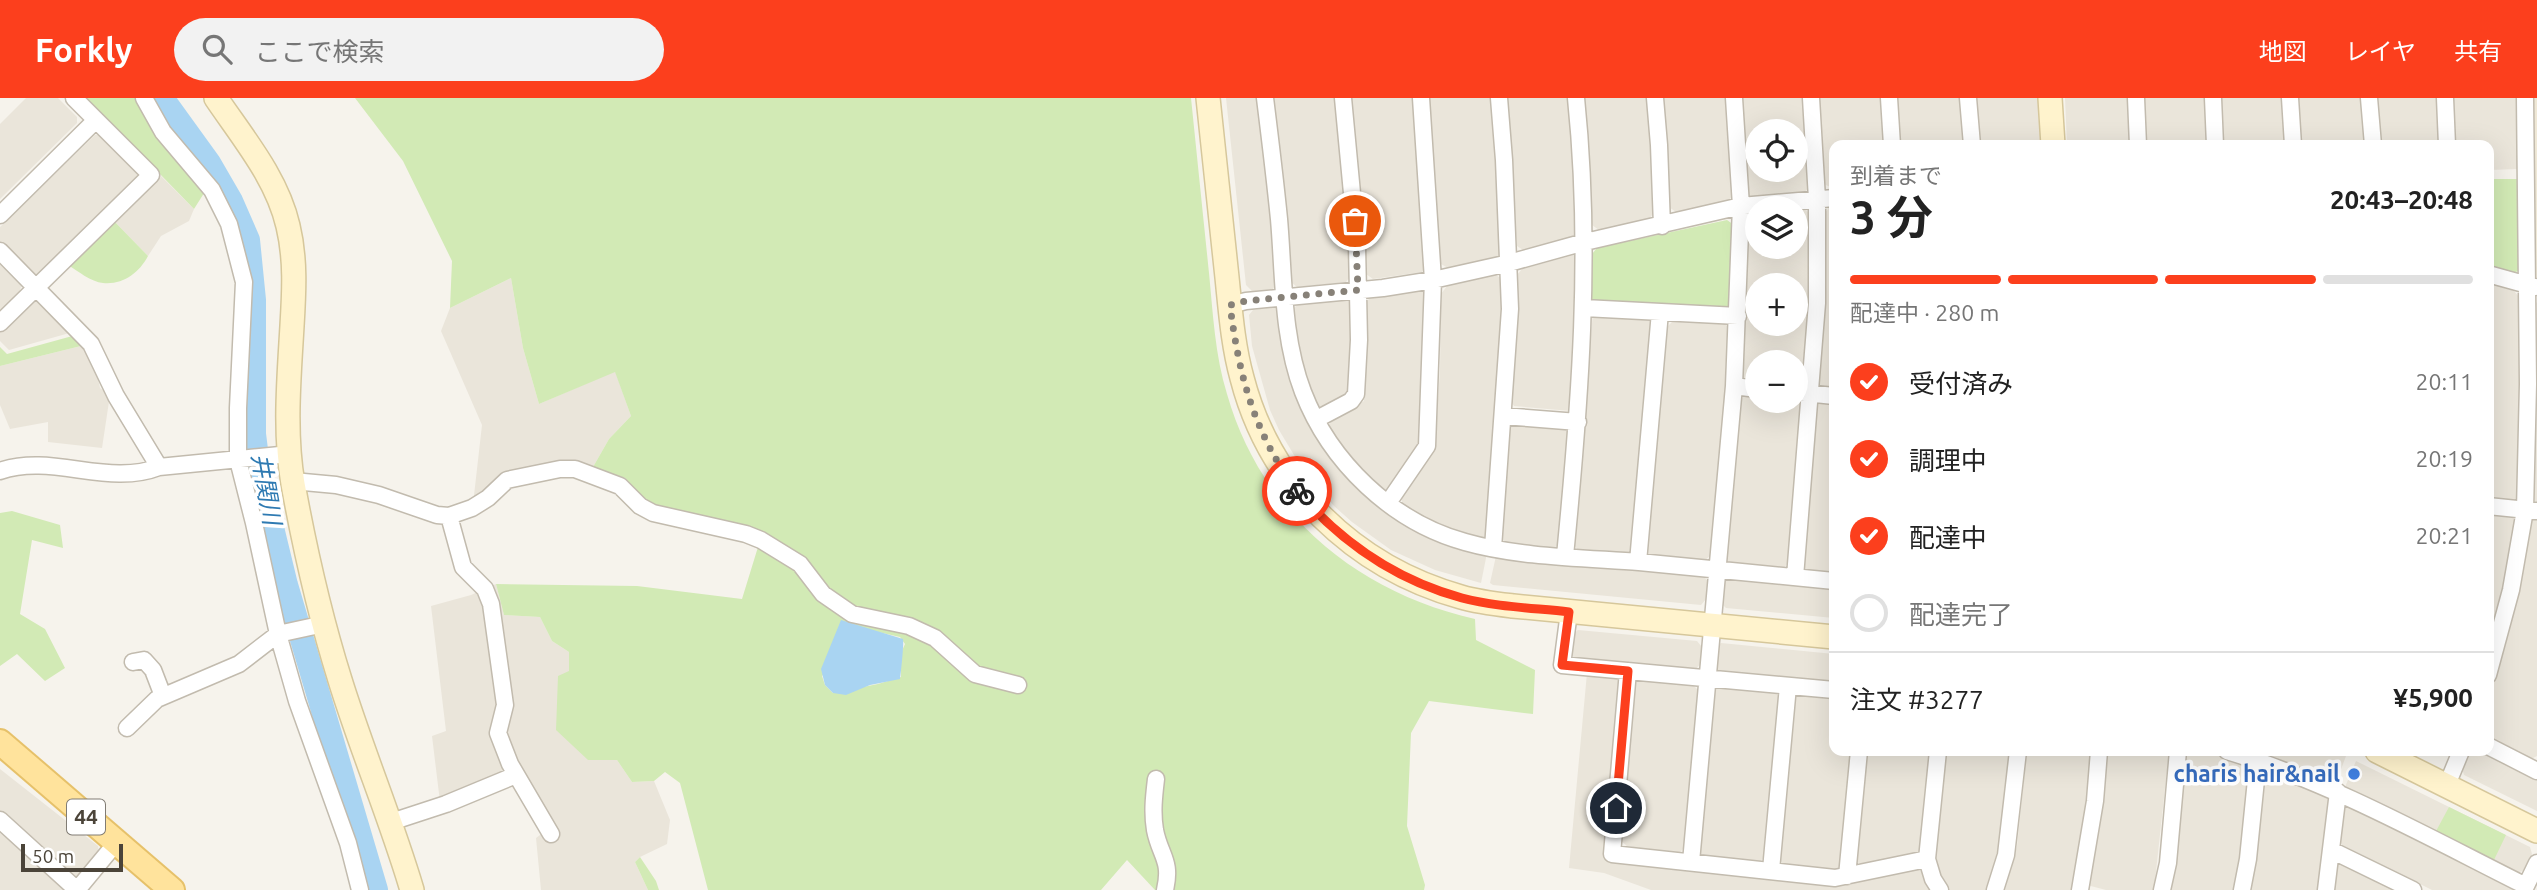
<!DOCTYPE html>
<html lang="ja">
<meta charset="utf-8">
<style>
:root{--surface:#fff;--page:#f2f2f2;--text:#222;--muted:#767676;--line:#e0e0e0;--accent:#fc3f1d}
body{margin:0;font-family:Ubuntu,"Noto Sans JP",sans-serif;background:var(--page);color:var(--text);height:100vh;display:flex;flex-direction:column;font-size:26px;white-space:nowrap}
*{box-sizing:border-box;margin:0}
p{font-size:23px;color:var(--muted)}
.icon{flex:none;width:38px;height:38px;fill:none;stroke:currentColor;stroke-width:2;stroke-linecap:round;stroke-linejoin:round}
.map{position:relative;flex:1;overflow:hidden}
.sheet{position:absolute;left:1829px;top:42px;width:665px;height:616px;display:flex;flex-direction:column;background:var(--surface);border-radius:14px;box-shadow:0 7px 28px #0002}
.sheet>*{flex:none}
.tools{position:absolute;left:1745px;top:21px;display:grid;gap:14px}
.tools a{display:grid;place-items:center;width:63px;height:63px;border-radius:50%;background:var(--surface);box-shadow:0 7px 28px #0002;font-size:35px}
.scale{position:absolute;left:21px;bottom:18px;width:102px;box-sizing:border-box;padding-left:7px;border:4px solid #4b4439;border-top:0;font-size:19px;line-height:24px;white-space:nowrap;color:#4b4439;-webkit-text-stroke:5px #fff;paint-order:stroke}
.pin{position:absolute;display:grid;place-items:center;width:60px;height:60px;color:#fff;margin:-30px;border:4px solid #fff;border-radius:50%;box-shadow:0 2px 7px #0007}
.courier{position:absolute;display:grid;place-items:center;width:70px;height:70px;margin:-35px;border:5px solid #fc3f1d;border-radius:50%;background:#fff;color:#222;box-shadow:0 2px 9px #0007}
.headline em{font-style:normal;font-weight:700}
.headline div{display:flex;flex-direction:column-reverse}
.headline{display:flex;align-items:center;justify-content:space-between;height:119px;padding:0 21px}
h1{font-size:46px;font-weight:700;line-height:52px}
.bar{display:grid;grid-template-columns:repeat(4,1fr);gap:10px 7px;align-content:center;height:84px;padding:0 21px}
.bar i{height:9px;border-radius:5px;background:var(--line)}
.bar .current{background:var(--accent)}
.bar p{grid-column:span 4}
.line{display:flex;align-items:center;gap:18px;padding:0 21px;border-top:2px solid var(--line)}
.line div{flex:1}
ol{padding:0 21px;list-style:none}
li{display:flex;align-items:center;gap:21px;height:77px}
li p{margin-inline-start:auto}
li .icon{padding:7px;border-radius:50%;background:var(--accent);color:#fff;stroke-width:4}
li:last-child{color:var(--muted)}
li i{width:38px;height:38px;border:4px solid var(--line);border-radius:50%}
header{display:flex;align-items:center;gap:42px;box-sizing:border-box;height:98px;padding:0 35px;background:var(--accent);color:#fff}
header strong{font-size:33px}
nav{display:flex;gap:38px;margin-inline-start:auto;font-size:24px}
.search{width:490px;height:63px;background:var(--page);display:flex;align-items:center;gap:18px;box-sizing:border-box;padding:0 24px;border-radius:38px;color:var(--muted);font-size:26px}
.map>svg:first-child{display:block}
.residential{fill:#eae5da;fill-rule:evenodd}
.education{fill:#efe8d6}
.green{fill:#d2eab5;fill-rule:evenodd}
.water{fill:#a9d4f2}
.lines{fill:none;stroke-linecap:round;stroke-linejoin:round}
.river{stroke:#a9d4f2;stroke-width:24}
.street-casing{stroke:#c2bbae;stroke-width:19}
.secondary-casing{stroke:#d6c79b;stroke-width:26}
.primary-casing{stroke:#e6c16a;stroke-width:28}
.street{stroke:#fff;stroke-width:16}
.secondary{stroke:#fff3cd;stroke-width:23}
.primary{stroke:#ffe39c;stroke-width:24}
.done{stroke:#878178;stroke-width:7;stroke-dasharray:0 12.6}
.route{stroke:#fc3f1d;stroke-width:9}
.shop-dot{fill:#3f7fe0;stroke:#fff;stroke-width:2.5}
.labels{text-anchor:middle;stroke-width:7;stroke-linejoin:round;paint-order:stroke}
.shield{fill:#fff;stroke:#817c74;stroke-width:2}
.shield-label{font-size:21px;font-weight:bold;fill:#4b4439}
.shop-label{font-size:23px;font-weight:bold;fill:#366cbe;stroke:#fff;text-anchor:end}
.water-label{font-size:24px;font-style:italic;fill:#2e7ab2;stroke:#fff}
</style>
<header>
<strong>Forkly</strong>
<div class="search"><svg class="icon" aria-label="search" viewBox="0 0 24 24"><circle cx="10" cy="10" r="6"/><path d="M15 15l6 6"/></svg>ここで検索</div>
<nav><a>地図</a><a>レイヤ</a><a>共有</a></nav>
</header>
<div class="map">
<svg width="2537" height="792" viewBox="0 0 2537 792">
<rect width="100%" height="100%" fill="#f6f3ec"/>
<path class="residential" d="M26 0H58L77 19V25L0 101V26Z
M1226 0H1258L1278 184 1273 191 1253 194 1246 187Z
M1272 0H1336L1352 176 1346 184 1297 189 1291 184Z
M1350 0H1415L1427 166 1422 174 1373 181 1366 176Z
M1428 0H1493L1504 150 1498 159 1448 170 1441 166Z
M1506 0H1571L1579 130 1574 138 1523 152 1517 148Z
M1584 0H1649L1656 111 1650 120 1599 132 1592 127Z
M1662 0H1727L1733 97 1727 105 1676 114 1669 109Z
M1741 0H1805L1811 86 1806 93 1753 100 1746 95ZM1757 33H1796V72H1757Z
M1819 0H1883L1887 47H1834V91L1824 86Z
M1896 0H1962L1964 47H1900Z
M1974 0H2039L2042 47H1978Z
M2065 0H2130L2132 47H2067Z
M2143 0H2208L2210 47H2145Z
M2221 0H2285L2288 47H2223Z
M2299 0H2363L2366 47H2301Z
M2376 0H2441L2442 47H2379Z
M2454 0H2518V71L2489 72 2488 47H2455Z
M101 36 137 73V79L37 178 28 176 0 147V129L95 37Z
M159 76 194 111 189 123 161 138 148 158 113 122Z
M1830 108H1834V289L1819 287 1824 187 1825 115Z
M1805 111 1811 117V194L1806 281 1802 286 1796 288V264H1757V285L1747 284 1741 277 1748 124 1757 117V149H1796V112ZM1757 187H1796V226H1757Z
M1574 157 1580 163 1571 313 1514 308 1512 305 1517 177 1522 171Z
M0 165 20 185 21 189 19 195 0 214Z
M1496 177 1503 182 1504 185 1488 437 1480 442 1421 419 1403 407 1401 399 1435 347 1440 272 1441 196 1447 188Z
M511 180 523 250 539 306 615 273 631 318 609 341 593 369 505 386 472 415 482 327 441 233 450 210Z
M2489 185 2514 193 2521 201 2522 331 2519 407 2489 403Z
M1421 192 1428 197 1420 344 1390 390 1382 392 1354 365 1329 328 1332 321 1364 303 1367 203 1372 198Z
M1346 201 1353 206 1352 289 1346 298 1325 310 1317 307 1304 272 1293 211 1298 206Z
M30 203H38L73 234 9 252 0 243V233Z
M2537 204V405L2532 400 2535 326 2534 207Z
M1274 209 1281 214 1283 237 1353 382 1487 455 1481 485 1435 472 1391 452 1352 424 1334 408 1303 372 1279 332 1270 312 1252 248 1249 217 1253 212Z
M1593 214 1654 219 1633 451 1626 457 1579 453 1573 446Z
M1673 223 1725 226 1731 232 1711 457 1703 464 1652 460 1646 453 1667 229Z
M85 247 97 276 100 290 110 297 102 350 48 344V324L10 331 0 307V268Z
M1745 297 1757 298V303L1797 302 1803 308 1788 465 1782 472 1730 467 1724 461 1739 303Z
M1818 305 1834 307V476L1805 473 1801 467Z
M1511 326 1570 331 1559 446 1553 451 1507 446 1500 439Z
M2488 412 2518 415 2513 453 2488 553Z
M2535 419 2537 420V658L2531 661 2489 639V602L2515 511 2530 424Z
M1496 458 1702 477 1709 484 1707 500 1701 507 1493 487 1490 485Z
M1728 480 1834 490V520L1726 510 1720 504 1722 486Z
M496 486 504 517 540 519 552 543 569 554V573L588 662H617L632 684 654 683 670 722 667 746 640 759 635 764 648 792H541L536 740 544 734 515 682 441 712 432 638 446 633 431 508 471 497Z
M1578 532 1697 543 1702 549 1701 565 1695 572 1576 562 1570 555 1572 537Z
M1721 545 1834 556V585L1720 575 1714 568 1716 550Z
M1587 575 1615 578 1620 585 1605 759 1749 778 1915 770 1923 774 1932 792H1651L1604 775 1569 770Z
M1641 581 1692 586 1698 592 1684 750 1678 756 1627 748 1620 742 1634 586Z
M1718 588 1774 593 1780 599 1765 758 1759 765 1703 760 1697 753 1712 594Z
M1799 596 1834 599V653H1853L1842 766 1836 772 1785 768 1779 762 1793 602Z
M1867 653H1931L1922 749 1917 756 1863 768 1856 763Z
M1945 653H2009L2000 743 1987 792H1949L1945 789 1934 764Z
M2027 653H2091L2081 756 2072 792H2005L2017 748Z
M2105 653H2169L2154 792H2106L2087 787 2094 759Z
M2183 653H2209L2245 664 2250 671 2237 792H2167Z
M2252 653H2334L2346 658 2336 685Z
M2469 653H2484L2537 679V713L2464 677 2462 670Z
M2356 663 2530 749 2532 756 2523 773 2516 775 2493 764 2345 689Z
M0 671 98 748 99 755 80 778H72L0 716Z
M2269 673 2325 696 2329 702 2319 792H2251L2263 678Z
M2348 706 2510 787 2512 792H2432L2342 747 2339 741 2343 709Z
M0 735 63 789V792H0Z
M2343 763 2401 792H2333L2338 766Z"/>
<path class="education" d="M2531 0H2537V181L2534 177Z"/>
<path class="green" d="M86 0H136L148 25 206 92 194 111Z
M355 0H1191C1197 58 1203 117 1209 175 1213 216 1215 257 1227 296 1261 415 1356 494 1475 521L1476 542 1535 572 1533 616 1429 603 1411 635 1407 728 1425 787 1424 792H1155L1127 762 1101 792H708L680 685 665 674 654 683 632 684 617 662H588L556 632 558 578 569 573V554L552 543 540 519 504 517 496 486 637 488 742 501 762 436 656 413 625 380 593 369 609 341 631 318 615 274 539 306 523 250 511 180 450 210 452 163 403 63ZM865 531 900 539 905 546 901 555V579L878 586 833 595 825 587 822 578Z
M2488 81H2521V170L2515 175 2489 167Z
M113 122 148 158C139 175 123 187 103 185 91 184 78 173 68 167Z
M1727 122 1734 127 1732 207 1726 213 1592 206V156L1597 150Z
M76 237 85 247 0 268V249L7 256Z
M12 413 60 427 63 450 32 442 20 516 45 531 65 570 45 583 17 556 0 568V415Z
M2449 709 2506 737 2493 764 2435 735Z
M640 759 656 783 659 792H648L635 764Z"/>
<path class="water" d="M841 522 903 541C904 546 901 575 900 581L870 587 846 597 833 595 825 587 821 571Z"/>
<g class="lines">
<path class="river" d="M162 0 209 65 231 103 248 142 254 202V336L259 376 286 487 376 792"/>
<defs>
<path id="street" d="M144 0 163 34 212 92 229 126 244 184 238 310V362L254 425 278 536 297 603 348 745 360 792
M1265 0C1270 40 1275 81 1279 121 1284 179 1282 239 1303 294 1330 364 1392 424 1465 444 1517 459 1584 460 1639 464 1704 470 1769 477 1834 483
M1655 0 1659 47 1662 128
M1889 0 1892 47
M1968 0 1972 47
M2136 0 2138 47
M2213 0 2215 47
M2290 0 2293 47
M2369 0 2373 47
M2445 0 2447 47
M0 117 96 22
M0 153 91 246 116 298 159 369
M2488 176 2535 189
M1230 207 1246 203 1383 190 1433 182 1509 165 1585 144 1741 108 1834 100
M1584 210 1738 218
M0 225 151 77 74 0
M1734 288 1757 291
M1796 294 1834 298
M1503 318 1578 324
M1317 321 1351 303 1356 296 1359 242 1357 148 1343 0
M0 373C52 355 108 389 159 369L290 356
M293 383 336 387 379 397 437 417 449 418 472 410 488 400 507 382 560 371H575L620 388 640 408 653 415 746 436 761 442 800 466 823 496 852 516 909 528 935 540 975 576 1018 587
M1388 405 1427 348 1433 182 1421 0
M2488 408 2537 413
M449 418 463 469 485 491 491 506 505 607 498 635 510 666 551 736
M1493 450 1510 211 1504 62 1499 0
M1565 458C1580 305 1592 154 1576 0
M1638 464 1660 214
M1795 479 1817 205V101L1811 0
M1569 514 1562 567 1834 592
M133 564 144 562 153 572 163 598
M1628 573 1612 756 1835 780 1927 761 1933 781 1940 792
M2488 577 2511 492 2525 412 2528 286 2525 0
M127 630 157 601 239 566 278 536 324 526
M2488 648 2537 673
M2227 653C2332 685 2428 739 2526 788
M1156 681C1154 698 1152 714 1155 732 1160 758 1172 762 1165 792
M2447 687 2461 653
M0 722 77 792
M391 724 446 706 516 677
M2331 752 2413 792
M1927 761 1938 653
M1691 764 1734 288 1741 108 1734 0
M1771 772 1788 588
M1847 778 1859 653
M77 792 116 745
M1995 792 2006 757 2018 653
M2080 792 2095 703 2099 653
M2162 792 2168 765 2178 653
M2242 792 2248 761 2258 662
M2326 792 2338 694
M2524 792 2537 765"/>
<path id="secondary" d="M216 0C243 40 277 80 288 128 296 161 294 195 292 228 289 280 284 334 293 386 305 452 320 518 340 582 362 653 391 721 412 792
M1208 0C1214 57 1220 113 1226 170 1230 206 1232 244 1242 280 1270 388 1354 469 1461 499 1478 504 1496 506 1513 508L1834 539
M2050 0 2053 47
M2377 653 2537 733"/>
<path id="primary" d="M0 644 172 792"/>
</defs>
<use href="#street" class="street-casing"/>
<use href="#secondary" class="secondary-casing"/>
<use href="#primary" class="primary-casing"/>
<use href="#street" class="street"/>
<use href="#secondary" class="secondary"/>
<use href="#primary" class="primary"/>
</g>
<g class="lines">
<path class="done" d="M1297 393C1254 335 1239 278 1230 207L1246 203 1358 192 1355 123"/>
<path class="route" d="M1297 393C1341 444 1396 482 1462 500 1496 509 1534 510 1569 514L1562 567 1628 573 1616 710"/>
</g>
<circle class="shop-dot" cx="2354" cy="676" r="7"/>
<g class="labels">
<rect class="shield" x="67" y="701.5" width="38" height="35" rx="5"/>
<g class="shield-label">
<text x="86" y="726">44</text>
</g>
<g class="shop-label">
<text x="2340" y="684">charis hair&amp;nail</text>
</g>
<g class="water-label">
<text transform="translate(266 391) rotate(80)" y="8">井関川</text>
</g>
</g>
</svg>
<div class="tools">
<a><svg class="icon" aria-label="locate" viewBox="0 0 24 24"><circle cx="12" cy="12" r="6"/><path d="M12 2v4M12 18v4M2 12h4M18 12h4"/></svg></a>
<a><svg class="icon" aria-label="layers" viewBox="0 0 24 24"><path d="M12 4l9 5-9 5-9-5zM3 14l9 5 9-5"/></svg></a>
<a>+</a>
<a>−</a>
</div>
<div class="scale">50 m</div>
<div class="pin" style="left:1355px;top:123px;background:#ea580c"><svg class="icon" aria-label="bag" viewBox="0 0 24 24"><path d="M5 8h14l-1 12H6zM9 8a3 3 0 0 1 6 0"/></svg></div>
<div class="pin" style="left:1616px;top:710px;background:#1f2937"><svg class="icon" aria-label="home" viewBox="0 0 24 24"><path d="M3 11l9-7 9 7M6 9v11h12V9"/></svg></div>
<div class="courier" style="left:1297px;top:393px"><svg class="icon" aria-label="bike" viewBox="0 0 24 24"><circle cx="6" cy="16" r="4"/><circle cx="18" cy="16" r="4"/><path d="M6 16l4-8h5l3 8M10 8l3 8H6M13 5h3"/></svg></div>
<section class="sheet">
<div class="headline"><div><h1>3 分</h1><p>到着まで</p></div><em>20:43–20:48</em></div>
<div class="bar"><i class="current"></i><i class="current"></i><i class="current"></i><i></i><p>配達中 · 280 m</p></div>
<ol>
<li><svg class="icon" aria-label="check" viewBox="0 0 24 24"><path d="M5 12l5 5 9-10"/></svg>受付済み<p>20:11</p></li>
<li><svg class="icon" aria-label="check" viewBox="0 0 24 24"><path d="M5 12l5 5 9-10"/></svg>調理中<p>20:19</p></li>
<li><svg class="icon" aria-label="check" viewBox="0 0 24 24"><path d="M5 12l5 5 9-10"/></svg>配達中<p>20:21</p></li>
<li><i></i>配達完了</li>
</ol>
<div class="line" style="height:91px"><div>注文 #3277</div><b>¥5,900</b></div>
</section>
</div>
